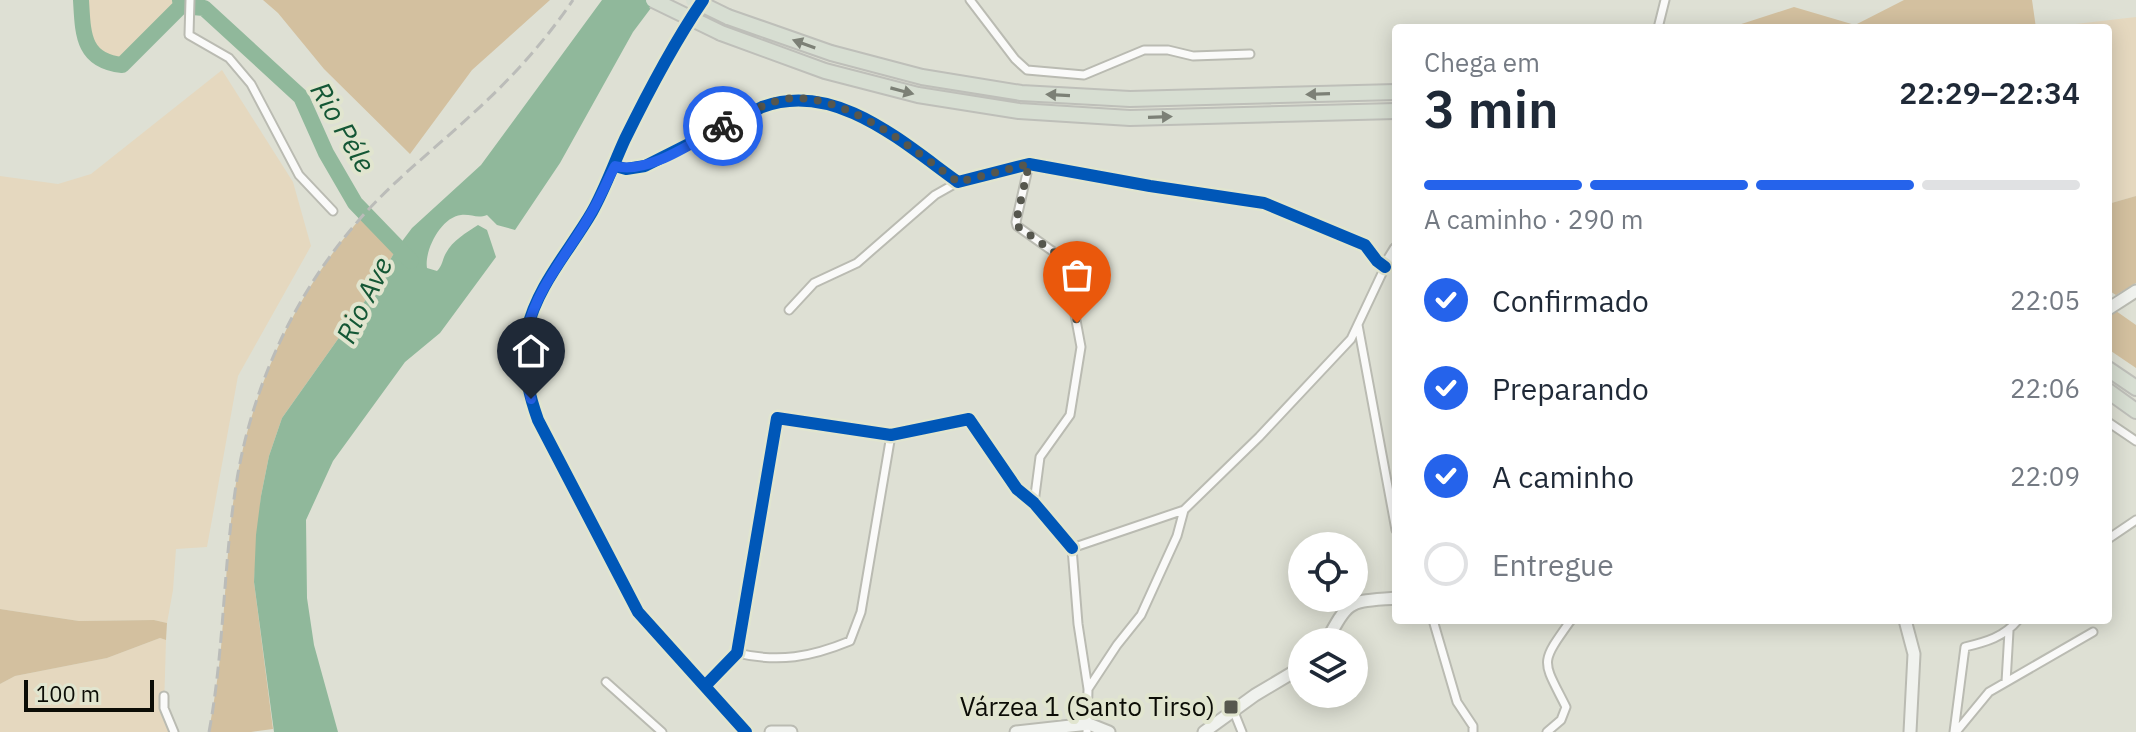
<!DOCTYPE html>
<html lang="pt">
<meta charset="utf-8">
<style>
:root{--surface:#fff;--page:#f6f6f7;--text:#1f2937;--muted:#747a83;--line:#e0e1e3;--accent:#2563eb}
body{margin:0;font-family:"IBM Plex Sans",sans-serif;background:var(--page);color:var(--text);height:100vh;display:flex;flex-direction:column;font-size:30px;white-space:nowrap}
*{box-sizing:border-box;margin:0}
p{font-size:26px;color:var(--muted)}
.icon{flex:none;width:44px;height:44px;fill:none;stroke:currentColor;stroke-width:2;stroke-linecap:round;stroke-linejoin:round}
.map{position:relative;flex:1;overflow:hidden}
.sheet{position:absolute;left:1392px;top:24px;width:720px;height:600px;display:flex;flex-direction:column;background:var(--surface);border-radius:8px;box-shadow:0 4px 20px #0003}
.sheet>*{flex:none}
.fabs{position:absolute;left:1288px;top:532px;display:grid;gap:16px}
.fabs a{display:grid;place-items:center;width:80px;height:80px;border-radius:50%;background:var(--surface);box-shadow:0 4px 20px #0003;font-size:40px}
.scale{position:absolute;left:24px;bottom:20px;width:130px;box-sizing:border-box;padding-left:8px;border:4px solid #0c0d06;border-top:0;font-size:22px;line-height:28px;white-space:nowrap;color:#0c0d06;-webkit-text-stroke:6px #e1e5cf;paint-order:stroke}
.pin{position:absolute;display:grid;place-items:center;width:68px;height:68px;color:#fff;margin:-82px -34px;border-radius:50% 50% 50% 0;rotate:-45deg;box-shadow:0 0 8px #0007}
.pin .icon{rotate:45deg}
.courier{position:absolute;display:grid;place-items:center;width:80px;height:80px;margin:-40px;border:6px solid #2563eb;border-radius:50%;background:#fff;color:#222;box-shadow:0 2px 10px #0007}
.head em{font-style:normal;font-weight:600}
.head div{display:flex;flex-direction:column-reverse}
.head{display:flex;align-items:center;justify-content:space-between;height:136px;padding:0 32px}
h1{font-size:52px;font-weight:600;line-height:60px}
.bar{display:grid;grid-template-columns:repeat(4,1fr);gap:12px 8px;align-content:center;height:96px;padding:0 32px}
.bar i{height:10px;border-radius:6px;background:var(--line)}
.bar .active{background:var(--accent)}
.bar p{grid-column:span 4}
ol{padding:0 32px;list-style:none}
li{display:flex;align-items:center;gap:24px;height:88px}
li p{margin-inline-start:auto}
li .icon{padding:8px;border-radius:50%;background:var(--accent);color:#fff;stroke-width:4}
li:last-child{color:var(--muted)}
li i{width:44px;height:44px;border:4px solid var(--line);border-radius:50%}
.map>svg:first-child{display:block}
.green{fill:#e5d8bf}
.forest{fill:#d3c09f}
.water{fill:#90b89b}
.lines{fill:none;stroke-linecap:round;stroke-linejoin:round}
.river{stroke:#90b89b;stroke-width:16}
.street-casing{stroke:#babbb2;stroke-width:11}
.secondary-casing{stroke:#babbb2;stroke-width:15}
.highway-casing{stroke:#bebfb9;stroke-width:18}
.street{stroke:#fafaf9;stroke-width:7}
.secondary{stroke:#f0f2ee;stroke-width:11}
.highway{stroke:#d7ded2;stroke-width:14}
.rail{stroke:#bbbcb9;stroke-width:3;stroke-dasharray:12 6;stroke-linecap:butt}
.highway-bridge-casing{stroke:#bebfb9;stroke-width:18;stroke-linecap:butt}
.highway-bridge{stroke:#d7ded2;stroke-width:14}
.cycleway-casing{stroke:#e1e5cf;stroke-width:17}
.cycleway{stroke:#0057b8;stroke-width:12}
.oneway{fill:#7c8076}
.done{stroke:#56574e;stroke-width:8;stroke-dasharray:0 14.4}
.route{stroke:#2563eb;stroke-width:10}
.poi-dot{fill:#56574e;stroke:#e1e5cf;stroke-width:3}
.labels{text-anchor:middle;stroke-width:8;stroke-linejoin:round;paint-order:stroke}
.poi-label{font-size:26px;fill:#0c0d06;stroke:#e1e5cf;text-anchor:end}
.water-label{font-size:28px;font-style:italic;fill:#145735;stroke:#e1e5cf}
</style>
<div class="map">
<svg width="2136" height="732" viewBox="0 0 2136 732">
<rect width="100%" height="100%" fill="#dee0d4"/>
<path class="green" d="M81 0H180L181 6 122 65C83 61 83 33 81 0Z
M2136 17V196L2108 204V28H2041Z
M222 70 293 182 311 246 238 376 207 547 176 549 173 590 167 623 154 620 79 621 0 609V176L58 184 91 174Z
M160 638 166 640 164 708 174 732H0V684L15 676 107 658Z"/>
<path class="forest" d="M263 0H550L472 70 410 154 324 69 278 13Z
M1904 0H2032L2036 28H1729L1794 7 1855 25Z
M2136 196V283L2116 295 2108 290V204Z
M367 211 397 248 372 291 282 418 269 456 261 496 254 582 273 729 251 732H209C214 700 220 668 222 635 226 586 228 537 235 489 251 387 298 287 367 211Z
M2116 311 2136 325V368L2108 349V316Z
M0 609 79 621 154 620 167 623 166 640 160 638 107 658 15 676 0 684Z"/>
<path class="water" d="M602 0H657L633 32 560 163 515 230 497 225 487 215C477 219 472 214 461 215 441 217 424 251 427 268L437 271C443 265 442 260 446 253 452 241 467 232 478 225L487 230 496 257 440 333 405 362 333 461 306 520 307 598 314 645 338 732H274L254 582 256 535 261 496 269 456 282 418 372 291 397 248 412 228 481 165Z"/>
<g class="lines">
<path class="river" d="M81 0C83 33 82 61 122 65L181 6
M180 0 181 6 204 8 301 97 326 153 355 203 411 261"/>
<defs>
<path id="street" d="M190 0 189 35 229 58 251 84 299 175 333 211
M970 0 1015 59 1027 70 1084 75 1144 50H1168L1193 56 1250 54
M1658 28 1665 0
M1029 164 1016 222 1017 226 1058 255 1068 277 1081 347 1070 415 1040 457 1034 503
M789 310 814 283 857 263 935 195 958 182
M1358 325 1396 530
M2108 422 2136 441
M891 435 861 612 850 641C811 657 779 663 737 653L777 418 891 435 969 419 1017 489 1034 503 1072 548
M2108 539 2136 520
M1433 620 1457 702 1473 726V732
M606 682 662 732
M2006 682 2009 631
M1088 689 1078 624 1072 548 1184 510
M164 696V708L174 732
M1234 712 1242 732
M1087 732 1088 689 1117 645 1141 615 1177 536 1184 510 1259 437 1351 339 1385 267
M1547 732 1561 720 1566 707C1542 659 1539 665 1571 620
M1954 732 1965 647C1986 642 2004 637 2018 620
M1956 732 1989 692 2093 632"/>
<path id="secondary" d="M703 0C673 44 648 92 625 139 614 163 605 189 592 212 570 250 537 286 527 330 520 360 528 392 538 420L638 612 746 732
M615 166 626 169 645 166 762 107C835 80 902 142 958 182L1029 164 1150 186 1264 203 1365 245 1377 261 1385 267 1396 249
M2108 309 2136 291
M1905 620 1914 654 1910 732
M1326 642C1350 598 1348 602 1396 598
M705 686 737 653
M771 732H791
M1016 732 1089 724 1109 732
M1204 732 1255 695 1302 667"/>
<path id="highway" d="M728 17 831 53 922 77 1021 93 1130 99 1396 92
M721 33 825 71 918 95 1019 111 1130 118 1396 111
M2108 369 2136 388
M2108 391 2136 411"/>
</defs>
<use href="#street" class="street-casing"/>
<use href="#secondary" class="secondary-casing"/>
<use href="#highway" class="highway-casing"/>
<use href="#street" class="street"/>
<use href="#secondary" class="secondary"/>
<use href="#highway" class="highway"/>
<path class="rail" d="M209 732C224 652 223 572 235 492 249 393 293 295 359 220 392 182 432 151 469 117 508 82 543 44 573 0"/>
<defs>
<path id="highway-bridge" d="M653 0 721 33
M693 0 728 17"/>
</defs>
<use href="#highway-bridge" class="highway-bridge-casing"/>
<use href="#highway-bridge" class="highway-bridge"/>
<defs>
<path id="cycleway" d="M703 0C673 44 648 92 625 139 614 163 605 189 592 212 570 250 537 286 527 330 520 360 528 392 538 420L638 612 746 732
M615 166 626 169 645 166 762 107C835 80 902 142 958 182L1029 164 1150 186 1264 203 1365 245 1377 261 1385 267
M705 686 737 653 777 418 891 435 969 419 1017 489 1034 503 1072 548"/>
</defs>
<use href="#cycleway" class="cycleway-casing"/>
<use href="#cycleway" class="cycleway"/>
</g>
<defs><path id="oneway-solid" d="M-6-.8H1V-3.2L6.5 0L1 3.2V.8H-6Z" transform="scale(2)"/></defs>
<g class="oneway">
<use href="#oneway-solid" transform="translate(804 44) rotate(-160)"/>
<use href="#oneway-solid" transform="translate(902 91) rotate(15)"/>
<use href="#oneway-solid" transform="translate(1318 94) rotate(178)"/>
<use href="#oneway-solid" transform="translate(1058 95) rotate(-177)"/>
<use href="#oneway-solid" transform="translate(1160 117) rotate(-2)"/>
</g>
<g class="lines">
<path class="done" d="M723 126C741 117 760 105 780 100 840 87 913 150 958 182L1029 164 1016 222 1017 226 1058 255 1068 277 1077 323"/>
<path class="route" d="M531 399C526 377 522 353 527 331 537 286 571 250 593 210 601 196 607 181 615 166 648 175 693 142 723 126"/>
</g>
<rect class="poi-dot" x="1223" y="699" width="16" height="16" rx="4"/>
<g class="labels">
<g class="poi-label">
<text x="1215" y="716">Várzea 1 (Santo Tirso)</text>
</g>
<g class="water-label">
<text transform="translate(343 127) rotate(60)" y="10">Rio Péle</text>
<text transform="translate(364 300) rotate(-64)" y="10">Rio Ave</text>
</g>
</g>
</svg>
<div class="fabs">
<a><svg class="icon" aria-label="locate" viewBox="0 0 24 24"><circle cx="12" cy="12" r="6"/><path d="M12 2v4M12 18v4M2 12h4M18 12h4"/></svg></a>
<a><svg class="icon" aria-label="layers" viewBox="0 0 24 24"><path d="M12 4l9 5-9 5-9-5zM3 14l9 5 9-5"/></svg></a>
</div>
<div class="scale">100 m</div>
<div class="pin" style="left:1077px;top:323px;background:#ea580c"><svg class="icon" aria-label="bag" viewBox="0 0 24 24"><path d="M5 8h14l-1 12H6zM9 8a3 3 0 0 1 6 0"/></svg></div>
<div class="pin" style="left:531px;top:399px;background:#1f2937"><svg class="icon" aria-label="home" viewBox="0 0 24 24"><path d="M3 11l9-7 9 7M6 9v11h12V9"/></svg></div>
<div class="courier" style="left:723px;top:126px"><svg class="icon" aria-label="bike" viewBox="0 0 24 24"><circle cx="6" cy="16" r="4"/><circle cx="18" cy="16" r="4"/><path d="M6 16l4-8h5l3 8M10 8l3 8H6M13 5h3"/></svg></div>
<section class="sheet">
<div class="head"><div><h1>3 min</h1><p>Chega em</p></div><em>22:29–22:34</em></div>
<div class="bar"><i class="active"></i><i class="active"></i><i class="active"></i><i></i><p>A caminho · 290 m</p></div>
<ol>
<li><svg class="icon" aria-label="check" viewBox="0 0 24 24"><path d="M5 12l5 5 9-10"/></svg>Confirmado<p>22:05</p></li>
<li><svg class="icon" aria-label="check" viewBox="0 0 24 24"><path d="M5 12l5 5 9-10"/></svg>Preparando<p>22:06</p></li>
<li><svg class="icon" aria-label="check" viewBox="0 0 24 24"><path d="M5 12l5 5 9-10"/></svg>A caminho<p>22:09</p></li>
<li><i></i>Entregue</li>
</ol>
</section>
</div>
